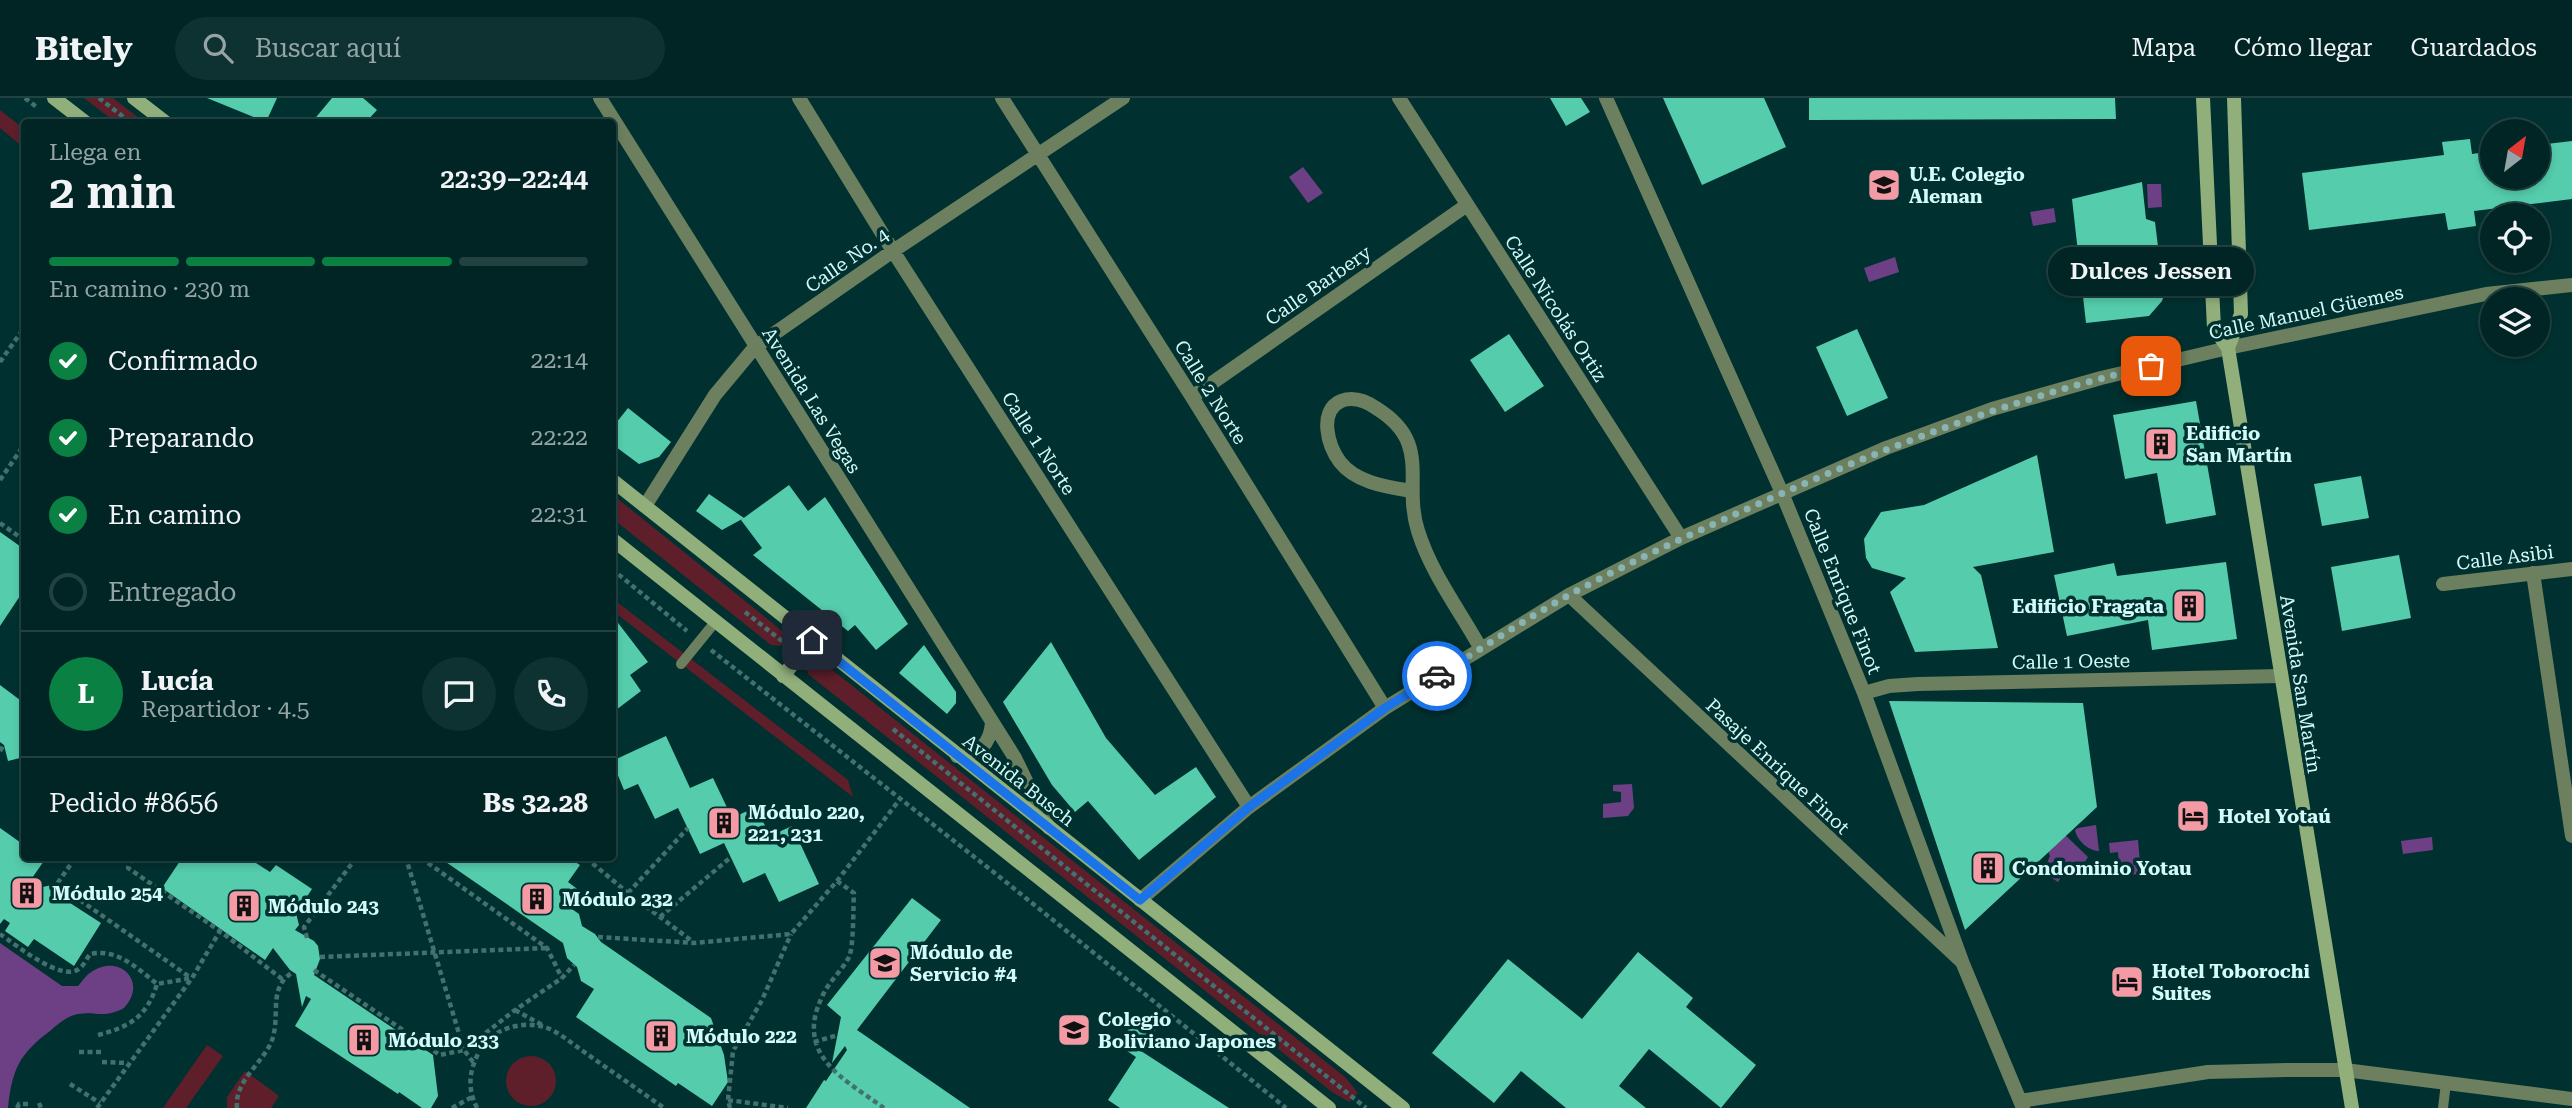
<!DOCTYPE html>
<html lang="es">
<meta charset="utf-8">
<style>
:root{--surface:#002524;--page:#0e3131;--text:#f1f3f6;--muted:#95a5a6;--line:#224241;--accent:#0b8043}
body{margin:0;font-family:"Roboto Serif",serif;background:var(--page);color:var(--text);height:100vh;display:flex;flex-direction:column;font-size:26px;white-space:nowrap}
*{box-sizing:border-box;margin:0}
p{font-size:23px;color:var(--muted)}
.icon{flex:none;width:38px;height:38px;fill:none;stroke:currentColor;stroke-width:2;stroke-linecap:round;stroke-linejoin:round}
.map{position:relative;flex:1;overflow:hidden}
.sheet{position:absolute;left:21px;top:21px;width:595px;height:742px;display:flex;flex-direction:column;background:var(--surface);border-radius:7px;box-shadow:0 4px 10px #0003,0 0 0 2px var(--line)}
.sheet>*{flex:none}
.needle{width:46px;rotate:31deg}
.fabs{position:absolute;left:2480px;top:21px;display:grid;gap:14px}
.fabs a{display:grid;place-items:center;width:70px;height:70px;border-radius:50%;background:var(--surface);box-shadow:0 4px 10px #0003,0 0 0 2px var(--line);font-size:35px}
.pin{position:absolute;display:grid;place-items:center;width:60px;height:60px;color:#fff;margin:-30px;border-radius:14px;box-shadow:0 4px 10px #0006}
.courier{position:absolute;display:grid;place-items:center;width:70px;height:70px;margin:-35px;border:5px solid #1a73e8;border-radius:50%;background:#fff;color:#222;box-shadow:0 2px 9px #0007}
.bubble{position:absolute;height:49px;border-radius:24px;background:var(--surface);box-shadow:0 4px 10px #0003,0 0 0 2px var(--line);font-size:23px;font-weight:600;line-height:49px;text-align:center}
.summary em{font-style:normal;font-weight:600}
.summary div{display:flex;flex-direction:column-reverse}
.summary{display:flex;align-items:center;justify-content:space-between;height:119px;padding:0 28px}
h1{font-size:46px;font-weight:600;line-height:52px}
.bar{display:grid;grid-template-columns:repeat(4,1fr);gap:10px 7px;align-content:center;height:84px;padding:0 28px}
.bar i{height:9px;border-radius:5px;background:var(--line)}
.bar .on{background:var(--accent)}
.bar p{grid-column:span 4}
.line{display:flex;align-items:center;gap:18px;padding:0 28px;border-top:2px solid var(--line)}
.line div{flex:1}
.round{display:grid;place-items:center;flex:none;width:74px;height:74px;border-radius:37px;background:var(--page)}
ol{padding:0 28px;list-style:none}
li{display:flex;align-items:center;gap:21px;height:77px}
li p{margin-inline-start:auto}
li .icon{padding:7px;border-radius:50%;background:var(--accent);color:#fff;stroke-width:4}
li:last-child{color:var(--muted)}
li i{width:38px;height:38px;border:4px solid var(--line);border-radius:50%}
header{display:flex;align-items:center;gap:42px;box-sizing:border-box;height:98px;padding:0 35px;background:var(--surface);border-bottom:2px solid var(--line)}
header strong{font-size:33px}
nav{display:flex;gap:38px;margin-inline-start:auto;font-size:24px}
.search{width:490px;height:63px;background:var(--page);display:flex;align-items:center;gap:18px;box-sizing:border-box;padding:0 24px;border-radius:38px;color:var(--muted);font-size:26px}
.map>svg:first-child{display:block}
.green{fill:#5e1f2b}
.water{fill:#6d4085}
.building{fill:#55cdad}
.lines{fill:none;stroke-linecap:round;stroke-linejoin:round}
.path{stroke:#437170;stroke-width:4.5;stroke-dasharray:5 3.5;stroke-linecap:butt}
.lane{stroke:#6c7f5e;stroke-width:10}
.street{stroke:#6c7f5e;stroke-width:14}
.secondary{stroke:#91af7b;stroke-width:14}
.done{stroke:#88b4b3;stroke-width:7;stroke-dasharray:0 12.6}
.route{stroke:#1a73e8;stroke-width:9}
.labels{text-anchor:middle;stroke-width:7;stroke-linejoin:round;paint-order:stroke}
.poi-label{font-size:19px;font-weight:bold;fill:#d2fbf9;stroke:#003130;text-anchor:start}
.street-label{font-size:19px;fill:#d2fbf9;stroke:#003130}
</style>
<header>
<strong>Bitely</strong>
<div class="search"><svg class="icon" aria-label="search" viewBox="0 0 24 24"><circle cx="10" cy="10" r="6"/><path d="M15 15l6 6"/></svg>Buscar aquí</div>
<nav><a>Mapa</a><a>Cómo llegar</a><a>Guardados</a></nav>
</header>
<div class="map">
<svg width="2572" height="1010" viewBox="0 0 2572 1010">
<rect width="100%" height="100%" fill="#003130"/>
<path class="green" d="M84 0H113L144 24H115Z
M0 12 24 31V50L0 30Z
M613 397 781 532 785 540 781 548 771 547 613 421Z
M612 500 848 682 853 699 613 513Z
M812 561 821 563 1345 979 1358 995 1349 1004 1332 994 808 576 806 568Z
M207 947 223 958 186 1010H163Z
M506 983a25 25 0 1 1 50 0a25 25 0 1 1-50 0Z
M245 973 279 998 271 1010H227V999Z"/>
<path class="water" d="M1303 69 1323 95 1308 105 1289 79Z
M2147 86H2161L2162 109 2148 110Z
M2054 110 2056 124 2033 128 2030 114Z
M1895 159 1899 174 1869 184 1864 170Z
M1632 686 1634 710 1628 718 1603 720V706L1621 704V694L1613 693V687Z
M2096 727 2099 753C2089 753 2077 743 2075 732L2078 730Z
M2063 735 2088 759 2080 771 2074 766 2069 767 2058 784 2043 774 2050 758 2046 748Z
M2432 739 2433 752 2403 756 2401 743Z
M2138 742 2141 776 2120 777 2118 754 2110 755 2109 745Z
M0 845 62 888H78C82 884 85 878 90 875 118 854 149 883 124 910 103 921 98 913 78 916 67 918 58 926 50 933 19 956 12 972 8 1010H0Z"/>
<path class="building" d="M207 0H277L266 24Z
M332 0H363L377 12 366 24H312Z
M1550 0H1581L1590 14 1566 28Z
M1663 0H1764L1786 49 1702 87Z
M1809 0H2115L2116 21 1809 22Z
M2470 41 2472 56 2492 53V79H2538V47L2572 43V101L2474 113 2476 128 2448 132 2445 115 2309 132 2302 75 2444 57 2442 44Z
M2142 84 2146 121 2155 124 2164 197 2162 203 2149 218 2086 225 2072 101Z
M1857 231 1888 300 1847 318 1816 249Z
M1509 236 1544 288 1505 314 1470 262Z
M2196 303 2216 417 2166 426 2157 375 2125 381 2113 317Z
M628 310 671 344 659 359 639 366 612 346V330Z
M2037 357 2054 454 1973 469 1981 477 1998 550 1915 554 1890 494 1906 480 1872 470 1866 460 1864 441 1872 428 1881 414 1924 407Z
M2361 378 2369 420 2322 428 2314 386Z
M789 387 808 413 825 399 908 526 876 552 855 527 848 533 753 457 762 450 741 422Z
M709 396 744 420 722 432 696 413Z
M0 434 24 451V492L0 528Z
M2399 457 2411 520 2342 533 2331 469Z
M2226 464 2237 541 2152 552 2148 522 2067 538 2054 477 2114 465 2117 478Z
M612 517 648 564 630 577 641 593 612 615Z
M1051 544 1106 640 1155 697 1196 669 1216 699 1139 762 1088 703 1075 714 1052 687 1003 604Z
M924 547 956 594V605L947 616 899 575Z
M0 587 24 605V659L8 663 4 647 0 644Z
M1889 603 2083 605 2097 709 1965 832Z
M666 638 690 690 713 680 732 720 756 709 770 738 792 728 819 786 779 804 765 775 743 785 724 745 700 756 678 710 655 721 638 686 624 692 612 663Z
M0 730 24 747V760H46L23 793 52 787 53 794 101 825 74 868 34 841 28 849 5 833 10 825 4 821 0 826Z
M182 760H248L270 774 276 767 312 791 296 815 299 827 295 832 314 843 318 848 320 861 314 877 433 957 438 998 431 1010H422L399 994 398 996 295 928 311 901 306 898 302 909 296 876 290 872 273 850 265 862 162 790Z
M440 760H569L580 767 568 784 580 793 569 809 579 816 582 828 595 836 601 844 711 920 724 957 728 984 712 1008 678 985 676 988 576 919 594 891 581 883 577 869 567 860 563 845Z
M912 800 941 822 857 932 970 1010H806L824 982 826 983 847 952 845 948 832 965 841 919 827 907Z
M1638 854 1693 900 1686 909 1756 967 1721 1010 1649 951 1619 988 1646 1010H1566L1521 973 1494 1005 1432 955 1508 861 1582 921Z
M1138 917 1157 929 1141 953 1229 1010H1120L1108 1002 1138 956 1136 959 1118 947Z"/>
<g class="lines">
<path class="path" d="M25 0 38 10
M99 0 130 24
M0 264 24 230
M0 382 24 347
M0 425 24 442
M612 471 687 533
M745 514 787 547
M711 552 996 776 1286 1010
M893 631 1366 1010
M0 653 4 647
M75 760 57 786 191 880
M131 760 128 770 220 833 282 881
M421 760 547 850 562 880
M586 760 628 795 692 843
M837 783 854 795C853 809 854 848 849 859 842 873 828 884 822 899 794 957 844 981 884 1010
M628 795 688 730
M660 819 731 759
M0 836C15 846 63 886 80 870 84 867 87 860 90 856 117 850 137 870 157 886L192 880
M598 839 694 845 791 836 837 783 900 701
M307 840 304 829 356 760
M320 859 547 850
M314 872 440 957 464 952 406 760
M515 912 544 928
M98 937C129 929 147 919 157 886
M814 944 838 937
M79 954H102
M102 964 128 965
M473 964 464 952 515 912 562 880 574 867
M70 986 100 1005
M728 1002 788 1010
M39 1005 41 1010
M17 1010 19 1006H28
M97 1010 192 880 220 833
M237 1010C234 981 266 964 273 939 280 914 268 890 293 874
M452 1010 472 999
M477 1010C467 990 469 973 479 954 490 932 520 922 544 929 556 932 570 944 580 951 608 971 636 990 664 1010
M730 1010 728 1002 733 953 762 902 791 836"/>
<path class="lane" d="M681 566 716 523
M2443 1010 2446 985"/>
<path class="street" d="M600 0 1015 660 1049 730
M799 0 893 153 1249 709
M1002 0 1192 299 1385 610
M1399 0 1681 440
M1606 0 1782 395 1864 595 1963 866 2023 1010
M1192 299 1467 107
M1412 393C1388 389 1356 385 1340 364 1328 348 1318 313 1341 303 1354 298 1366 303 1376 310 1433 345 1402 383 1418 433 1431 475 1460 513 1481 551
M645 408 715 297 755 249 893 153 1123 0
M2533 475 2572 738
M2443 486 2572 471
M1569 497 1962 864
M1864 595 1889 588 1918 586 2280 578
M957 658C979 656 990 647 992 625
M1140 802 1249 709 1385 610 1569 497 1681 440 1886 350 1992 311 2101 280 2228 250 2486 196 2572 187
M2020 1003 2208 974 2287 972H2345L2572 1001"/>
<path class="secondary" d="M54 0 85 24
M134 0 165 24
M2203 0 2214 230 2228 250 2352 1010
M2228 250 2241 216 2234 0
M612 382 1403 1010
M612 441 1329 1010
M783 578 812 542"/>
</g>
<g class="lines">
<path class="done" d="M1437 578C1481 551 1524 522 1569 497 1630 464 1693 435 1756 407 1887 348 2011 301 2151 268"/>
<path class="route" d="M812 542 1140 802 1249 709 1385 610 1437 578"/>
</g>
<defs>
<symbol id="school-square" viewBox="-11 -11 22 22"><rect x="-9" y="-9" width="18" height="18" rx="4" fill="#f49aa4" stroke="#003130"/><path d="M0-5L7-2L0 1L-7-2ZM-4 1L0 2.5L4 1V4Q0 6-4 4Z" fill="#111"/></symbol>
<symbol id="building-square" viewBox="-11 -11 22 22"><rect x="-9" y="-9" width="18" height="18" rx="4" fill="#f49aa4" stroke="#003130"/><path d="M-4-6H4V6H1V3H-1V6H-4ZM-2.5-4.3h1.7v1.8h-1.7ZM.8-4.3h1.7v1.8H.8ZM-2.5-1h1.7V.8h-1.7ZM.8-1h1.7V.8H.8Z" fill="#111"/></symbol>
<symbol id="hotel-square" viewBox="-11 -11 22 22"><rect x="-9" y="-9" width="18" height="18" rx="4" fill="#f49aa4" stroke="#003130"/><path d="M-6-4.5h1.5V1H6V5H4.5V3h-9V5H-6ZM-4 0a1.8 1.8 0 1 1 3.6 0ZM.5 0V-2.5h3Q6-2.5 6 0Z" fill="#111"/></symbol>
<symbol id="university-square" viewBox="-11 -11 22 22"><rect x="-9" y="-9" width="18" height="18" rx="4" fill="#f49aa4" stroke="#003130"/><path d="M0-5L7-2L0 1L-7-2ZM-4 1L0 2.5L4 1V4Q0 6-4 4Z" fill="#111"/></symbol>
</defs>
<g fill-rule="evenodd">
<use href="#school-square" x="1865" y="68" width="38" height="38"/>
<use href="#building-square" x="2142" y="327" width="38" height="38"/>
<use href="#building-square" x="2170" y="489" width="38" height="38"/>
<use href="#hotel-square" x="2174" y="699" width="38" height="38"/>
<use href="#building-square" x="705" y="706" width="38" height="38"/>
<use href="#building-square" x="1969" y="751" width="38" height="38"/>
<use href="#building-square" x="8" y="776" width="38" height="38"/>
<use href="#building-square" x="518" y="782" width="38" height="38"/>
<use href="#building-square" x="225" y="789" width="38" height="38"/>
<use href="#university-square" x="866" y="846" width="38" height="38"/>
<use href="#hotel-square" x="2108" y="865" width="38" height="38"/>
<use href="#school-square" x="1055" y="913" width="38" height="38"/>
<use href="#building-square" x="642" y="919" width="38" height="38"/>
<use href="#building-square" x="345" y="923" width="38" height="38"/>
</g>
<g class="labels">
<g class="poi-label">
<text x="1909" y="83">U.E. Colegio<tspan x="1909" dy="22">Aleman</tspan></text>
<text x="2186" y="342">Edificio<tspan x="2186" dy="22">San Martín</tspan></text>
<text x="2164" y="515" text-anchor="end">Edificio Fragata</text>
<text x="748" y="721">Módulo 220,<tspan x="748" dy="22">221, 231</tspan></text>
<text x="2218" y="725">Hotel Yotaú</text>
<text x="2012" y="777">Condominio Yotau</text>
<text x="52" y="802">Módulo 254</text>
<text x="562" y="808">Módulo 232</text>
<text x="268" y="815">Módulo 243</text>
<text x="910" y="861">Módulo de<tspan x="910" dy="22">Servicio #4</tspan></text>
<text x="2152" y="880">Hotel Toborochi<tspan x="2152" dy="22">Suites</tspan></text>
<text x="1098" y="928">Colegio<tspan x="1098" dy="22">Boliviano Japones</tspan></text>
<text x="686" y="945">Módulo 222</text>
<text x="388" y="949">Módulo 233</text>
</g>
<g class="street-label">
<text transform="translate(847 162) rotate(-35)" y="7">Calle No. 4</text>
<text transform="translate(1318 187) rotate(-35)" y="7">Calle Barbery</text>
<text transform="translate(1556 210) rotate(57)" y="7">Calle Nicolás Ortiz</text>
<text transform="translate(2306 214) rotate(-12)" y="7">Calle Manuel Güemes</text>
<text transform="translate(1211 294) rotate(58)" y="7">Calle 2 Norte</text>
<text transform="translate(812 302) rotate(58)" y="7">Avenida Las Vegas</text>
<text transform="translate(1039 345) rotate(57)" y="7">Calle 1 Norte</text>
<text transform="translate(2505 459) rotate(-7)" y="7">Calle Asibi</text>
<text transform="translate(1843 493) rotate(68)" y="7">Calle Enrique Finot</text>
<text transform="translate(2071 563) rotate(-1)" y="7">Calle 1 Oeste</text>
<text transform="translate(2301 586) rotate(81)" y="7">Avenida San Martín</text>
<text transform="translate(1778 668) rotate(43)" y="7">Pasaje Enrique Finot</text>
<text transform="translate(1019 682) rotate(38)" y="7">Avenida Busch</text>
</g>
</g>
</svg>
<div class="fabs">
<a><svg class="needle" viewBox="-14 -14 28 28"><path d="M0-13l5 13h-10z" fill="#e53935"/><path d="M0 13l5-13h-10z" fill="#95a5a6"/></svg></a>
<a><svg class="icon" aria-label="locate" viewBox="0 0 24 24"><circle cx="12" cy="12" r="6"/><path d="M12 2v4M12 18v4M2 12h4M18 12h4"/></svg></a>
<a><svg class="icon" aria-label="layers" viewBox="0 0 24 24"><path d="M12 4l9 5-9 5-9-5zM3 14l9 5 9-5"/></svg></a>
</div>
<div class="pin" style="left:2151px;top:268px;background:#ea580c"><svg class="icon" aria-label="bag" viewBox="0 0 24 24"><path d="M5 8h14l-1 12H6zM9 8a3 3 0 0 1 6 0"/></svg></div>
<div class="pin" style="left:812px;top:542px;background:#1f2937"><svg class="icon" aria-label="home" viewBox="0 0 24 24"><path d="M3 11l9-7 9 7M6 9v11h12V9"/></svg></div>
<div class="courier" style="left:1437px;top:578px"><svg class="icon" aria-label="car" viewBox="0 0 24 24"><path d="M5 17H2v-5l4-1 3-4h7l3 4 3 1v5h-3M9 17h6M6 11h13"/><circle cx="7" cy="17" r="2"/><circle cx="17" cy="17" r="2"/></svg></div>
<div class="bubble" style="left:2048px;top:149px;width:206px">Dulces Jessen</div>
<section class="sheet">
<div class="summary"><div><h1>2 min</h1><p>Llega en</p></div><em>22:39–22:44</em></div>
<div class="bar"><i class="on"></i><i class="on"></i><i class="on"></i><i></i><p>En camino · 230 m</p></div>
<ol>
<li><svg class="icon" aria-label="check" viewBox="0 0 24 24"><path d="M5 12l5 5 9-10"/></svg>Confirmado<p>22:14</p></li>
<li><svg class="icon" aria-label="check" viewBox="0 0 24 24"><path d="M5 12l5 5 9-10"/></svg>Preparando<p>22:22</p></li>
<li><svg class="icon" aria-label="check" viewBox="0 0 24 24"><path d="M5 12l5 5 9-10"/></svg>En camino<p>22:31</p></li>
<li><i></i>Entregado</li>
</ol>
<div class="line" style="height:126px"><b class="round" style="background:var(--accent);color:#fff">L</b><div><b>Lucía</b><p>Repartidor · 4.5</p></div><a class="round"><svg class="icon" aria-label="chat" viewBox="0 0 24 24"><path d="M4 5h16v11H9l-5 4z"/></svg></a><a class="round"><svg class="icon" aria-label="phone" viewBox="0 0 24 24"><path d="M5 4h4l2 5-3 2q2 4 5 5l2-3 5 2v4C11 20 4 13 5 4z"/></svg></a></div>
<div class="line" style="height:91px"><div>Pedido #8656</div><b>Bs 32.28</b></div>
</section>
</div>
